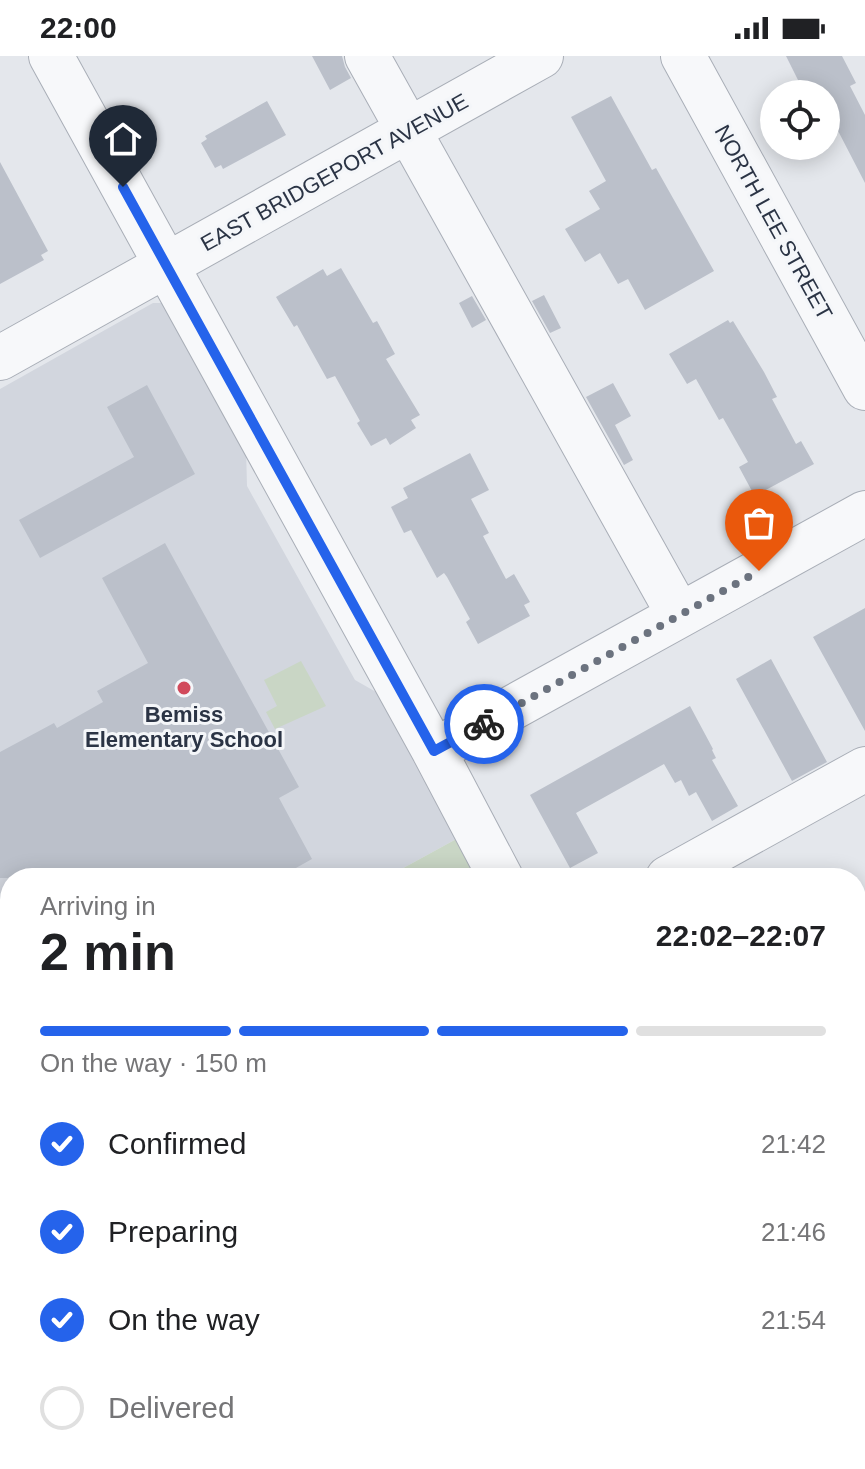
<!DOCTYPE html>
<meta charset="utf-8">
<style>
:root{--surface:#fff;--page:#f6f6f6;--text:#202124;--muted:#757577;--line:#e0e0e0;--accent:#2563eb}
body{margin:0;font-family:Helvetica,sans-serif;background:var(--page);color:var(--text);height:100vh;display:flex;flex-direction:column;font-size:30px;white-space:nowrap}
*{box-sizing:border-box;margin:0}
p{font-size:26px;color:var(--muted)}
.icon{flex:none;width:44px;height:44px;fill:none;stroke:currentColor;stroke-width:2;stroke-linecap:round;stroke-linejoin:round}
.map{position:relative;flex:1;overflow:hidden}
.drawer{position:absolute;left:0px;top:812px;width:866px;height:602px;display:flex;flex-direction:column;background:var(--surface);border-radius:32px 32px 0 0;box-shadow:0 4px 20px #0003}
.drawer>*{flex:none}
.controls{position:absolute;left:760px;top:24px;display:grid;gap:16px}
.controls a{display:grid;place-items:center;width:80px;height:80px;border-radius:50%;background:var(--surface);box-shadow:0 4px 20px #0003;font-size:40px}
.pin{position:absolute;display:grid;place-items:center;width:68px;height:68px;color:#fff;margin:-82px -34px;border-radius:50% 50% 50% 0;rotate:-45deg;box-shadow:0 0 8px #0007}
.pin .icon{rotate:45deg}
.courier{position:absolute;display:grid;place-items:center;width:80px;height:80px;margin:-40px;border:6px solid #2563eb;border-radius:50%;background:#fff;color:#222;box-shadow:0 2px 10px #0007}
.head em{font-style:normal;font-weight:600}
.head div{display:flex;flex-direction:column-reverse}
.head{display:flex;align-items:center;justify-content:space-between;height:136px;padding:0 40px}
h1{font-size:52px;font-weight:600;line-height:60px}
.bar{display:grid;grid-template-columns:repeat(4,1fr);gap:12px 8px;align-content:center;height:96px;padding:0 40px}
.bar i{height:10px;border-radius:6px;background:var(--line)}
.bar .selected{background:var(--accent)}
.bar p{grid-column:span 4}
ol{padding:0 40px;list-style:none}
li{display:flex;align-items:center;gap:24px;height:88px}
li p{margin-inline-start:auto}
li .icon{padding:8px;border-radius:50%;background:var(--accent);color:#fff;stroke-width:4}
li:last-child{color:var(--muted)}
li i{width:44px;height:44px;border:4px solid var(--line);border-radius:50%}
.status{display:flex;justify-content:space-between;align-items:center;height:56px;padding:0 40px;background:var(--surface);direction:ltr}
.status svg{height:22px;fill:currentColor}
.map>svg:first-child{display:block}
.built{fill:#d2d6de}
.green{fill:#c9d6c5}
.building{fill:#bbc0ca}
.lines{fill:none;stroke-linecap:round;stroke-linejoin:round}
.minor-casing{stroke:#a9aeb7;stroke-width:46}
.minor{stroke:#f7f8fa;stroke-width:44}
.done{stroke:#6c737f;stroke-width:8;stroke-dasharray:0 14.4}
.route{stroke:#2563eb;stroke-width:10}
.poi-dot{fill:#d1495b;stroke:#f4f6f9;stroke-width:3}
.labels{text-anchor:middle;stroke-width:6;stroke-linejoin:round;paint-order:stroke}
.street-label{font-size:22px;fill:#2b3445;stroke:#f4f6f9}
.poi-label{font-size:22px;font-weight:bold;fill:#2b3445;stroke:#f4f6f9}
</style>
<div class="status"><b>22:00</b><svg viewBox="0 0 49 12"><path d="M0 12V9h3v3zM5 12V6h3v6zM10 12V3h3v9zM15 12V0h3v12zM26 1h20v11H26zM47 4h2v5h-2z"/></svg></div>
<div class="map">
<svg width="865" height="1413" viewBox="0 0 865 1413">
<rect width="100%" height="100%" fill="#e4e7ec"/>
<path class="built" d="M153 247H163L246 392 247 430 355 624 383 640 460 781 385 822H10V1026L0 1031V333Z"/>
<path class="green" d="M301 605 326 650 275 673 266 656 277 650 264 624Z
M460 781 483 822H385Z
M10 1026V1404H75L58 1413H0V1031Z"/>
<path class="building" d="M312 0H342L345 11 351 22 330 34Z
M786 0H842L856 27 850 30 865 59V127L835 69 826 74V38H805Z
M611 40 652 114 656 112 714 215 645 254 628 223 618 228 600 197 585 206 565 173 600 153 589 135 606 125 571 61Z
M267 45 286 79 223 113 221 109 215 112 201 87 207 83 205 80Z
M0 106 48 195 41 199 44 204 0 228Z
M341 212 373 267 377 265 395 298 386 303 420 359 411 364 416 372 390 389 386 382 371 390 357 367 360 365 335 320 327 323 297 269 294 271 276 241 323 213 327 220Z
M544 239 561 272 550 277 532 245Z
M472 240 486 264 472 272 459 247Z
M728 264 730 267 733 265 764 316 777 341 772 343 796 388 801 385 814 408 760 437 759 433 753 437 739 411 748 406 723 362 719 364 696 323 687 328 669 298Z
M613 327 631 360 615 369 633 404 624 409 586 341Z
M147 329 195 418 40 502 19 464 134 401 107 351Z
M470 397 489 434 471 443 489 477 483 480 506 523 514 518 530 546 524 549 530 560 478 588 466 566 470 563 447 521 444 517 437 522 411 474 404 477 391 451 408 442 403 432Z
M165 487 299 731 279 742 312 803 278 822H0V696L54 667 57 672 103 646 97 635 148 607 102 522Z
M865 552V675L813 581Z
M771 603 827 706 792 725 736 623Z
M690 650 713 693 712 694 716 702 712 704 738 750 712 765 696 736 689 740 681 724 675 727 664 708 576 757 598 797 570 812 530 739Z"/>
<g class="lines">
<defs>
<path id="minor" d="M51 0 434 695 501 822
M367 0 679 559
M683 0 865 332
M0 302 541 0
M434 695 865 457
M668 822 865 713
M856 990 865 985
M856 1252 865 1268
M93 1413 110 1404
M590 1413 606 1404"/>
</defs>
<use href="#minor" class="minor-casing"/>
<use href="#minor" class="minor"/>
</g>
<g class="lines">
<path class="done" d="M484 668 759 515"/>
<path class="route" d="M123 131 434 695 484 668"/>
</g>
<circle class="poi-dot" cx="184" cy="632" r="8"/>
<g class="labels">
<g class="street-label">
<text transform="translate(334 116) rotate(-29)" y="8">EAST BRIDGEPORT AVENUE</text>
<text transform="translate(774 166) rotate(61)" y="8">NORTH LEE STREET</text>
</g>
<g class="poi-label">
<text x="184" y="666">Bemiss<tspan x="184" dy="25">Elementary School</tspan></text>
</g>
</g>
</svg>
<div class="controls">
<a><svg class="icon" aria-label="locate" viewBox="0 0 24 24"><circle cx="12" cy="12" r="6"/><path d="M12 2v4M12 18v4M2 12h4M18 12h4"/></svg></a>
</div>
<div class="pin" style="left:759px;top:515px;background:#ea580c"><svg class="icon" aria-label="bag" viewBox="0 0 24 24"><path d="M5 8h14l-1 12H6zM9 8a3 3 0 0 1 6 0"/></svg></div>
<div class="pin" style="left:123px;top:131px;background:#1f2937"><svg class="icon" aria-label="home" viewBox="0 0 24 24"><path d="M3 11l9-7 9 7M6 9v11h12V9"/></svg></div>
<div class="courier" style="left:484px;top:668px"><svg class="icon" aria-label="bike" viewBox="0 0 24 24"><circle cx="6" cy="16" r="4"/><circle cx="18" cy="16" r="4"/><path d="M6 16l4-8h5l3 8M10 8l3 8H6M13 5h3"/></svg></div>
<section class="drawer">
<div class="head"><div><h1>2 min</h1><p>Arriving in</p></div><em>22:02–22:07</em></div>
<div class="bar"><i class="selected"></i><i class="selected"></i><i class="selected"></i><i></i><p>On the way · 150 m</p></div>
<ol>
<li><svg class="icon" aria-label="check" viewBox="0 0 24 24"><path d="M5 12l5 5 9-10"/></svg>Confirmed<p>21:42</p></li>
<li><svg class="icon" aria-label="check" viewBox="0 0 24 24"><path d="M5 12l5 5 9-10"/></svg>Preparing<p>21:46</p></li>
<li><svg class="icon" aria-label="check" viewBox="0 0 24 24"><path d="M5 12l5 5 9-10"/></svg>On the way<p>21:54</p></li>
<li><i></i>Delivered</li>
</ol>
</section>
</div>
